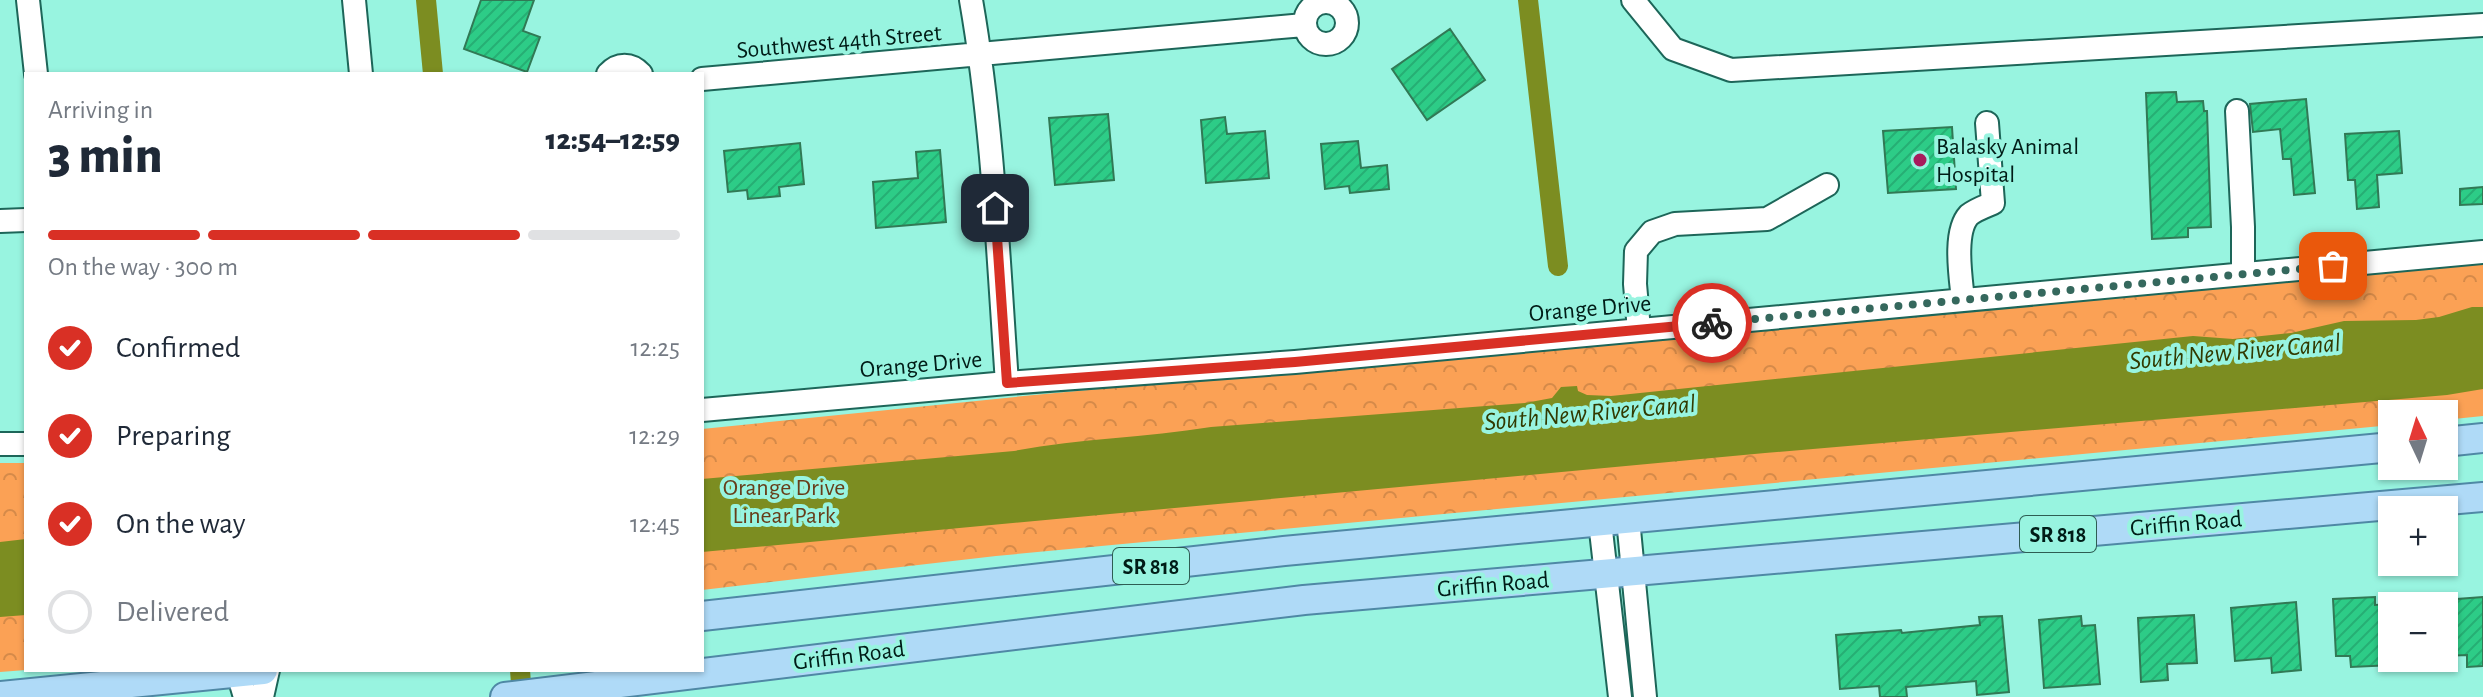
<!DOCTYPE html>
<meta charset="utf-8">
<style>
:root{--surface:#fff;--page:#f2f2f3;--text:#1f2937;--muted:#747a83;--line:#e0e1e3;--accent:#d93025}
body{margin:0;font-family:"Alegreya Sans",sans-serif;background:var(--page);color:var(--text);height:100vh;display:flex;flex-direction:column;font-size:30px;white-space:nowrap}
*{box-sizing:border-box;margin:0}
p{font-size:26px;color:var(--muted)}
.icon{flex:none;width:44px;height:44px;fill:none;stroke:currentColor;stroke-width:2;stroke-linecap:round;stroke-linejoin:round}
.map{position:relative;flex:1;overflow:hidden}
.details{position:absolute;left:24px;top:72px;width:680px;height:600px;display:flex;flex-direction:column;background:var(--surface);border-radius:0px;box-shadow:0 2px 6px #0004}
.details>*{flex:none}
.needle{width:52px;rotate:356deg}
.fabs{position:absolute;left:2378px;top:400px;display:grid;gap:16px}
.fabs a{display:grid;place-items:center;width:80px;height:80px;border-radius:0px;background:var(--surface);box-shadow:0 2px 6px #0004;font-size:40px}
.pin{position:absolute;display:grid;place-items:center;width:68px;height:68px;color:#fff;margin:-34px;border-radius:16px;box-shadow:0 4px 12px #0006}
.courier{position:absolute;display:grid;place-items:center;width:80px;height:80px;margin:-40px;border:6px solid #d93025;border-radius:50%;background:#fff;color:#222;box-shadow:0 2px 10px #0007}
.overview em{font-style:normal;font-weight:800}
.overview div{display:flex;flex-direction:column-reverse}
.overview{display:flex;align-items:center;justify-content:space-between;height:136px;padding:0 24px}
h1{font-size:52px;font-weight:800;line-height:60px}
.bar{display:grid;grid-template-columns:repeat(4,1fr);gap:12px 8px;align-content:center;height:96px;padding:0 24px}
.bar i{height:10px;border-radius:6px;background:var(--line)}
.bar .current{background:var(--accent)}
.bar p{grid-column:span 4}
ol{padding:0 24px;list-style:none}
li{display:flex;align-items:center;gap:24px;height:88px}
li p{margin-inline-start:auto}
li .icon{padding:8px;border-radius:50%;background:var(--accent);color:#fff;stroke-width:4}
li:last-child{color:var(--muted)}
li i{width:44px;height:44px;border:4px solid var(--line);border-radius:50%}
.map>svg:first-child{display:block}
.park{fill:url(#park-crowns)}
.water{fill:#7c8d21}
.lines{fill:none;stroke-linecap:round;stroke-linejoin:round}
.canal{stroke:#7c8d21;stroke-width:20}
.building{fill:url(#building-hatch);stroke:#317955;stroke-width:2}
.minor-casing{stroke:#1d6659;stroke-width:26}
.major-casing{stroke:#4f88a5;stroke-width:32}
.minor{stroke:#fff;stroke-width:22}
.major{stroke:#afdaf7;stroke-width:28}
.done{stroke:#35685d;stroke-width:8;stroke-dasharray:0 14.4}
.route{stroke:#d93025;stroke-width:10}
.poi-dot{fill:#a71b5d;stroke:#98f4e0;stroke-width:3}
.labels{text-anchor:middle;stroke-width:8;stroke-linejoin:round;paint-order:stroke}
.shield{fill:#98f4e0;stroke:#2e5d53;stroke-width:2}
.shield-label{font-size:22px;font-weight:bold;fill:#001c17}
.street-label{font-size:24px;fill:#001c17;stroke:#98f4e0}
.poi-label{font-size:24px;fill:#001c17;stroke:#98f4e0;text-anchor:start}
.park-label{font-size:24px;fill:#673d19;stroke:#98f4e0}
.water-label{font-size:26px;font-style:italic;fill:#323a00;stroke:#98f4e0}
</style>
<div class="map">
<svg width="2483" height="697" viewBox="0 0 2483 697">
<defs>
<pattern id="park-crowns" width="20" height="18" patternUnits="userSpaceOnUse" patternTransform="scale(2)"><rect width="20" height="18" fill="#fba155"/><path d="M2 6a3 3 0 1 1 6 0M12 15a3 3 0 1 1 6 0" fill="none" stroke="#d58a49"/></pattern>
<pattern id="building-hatch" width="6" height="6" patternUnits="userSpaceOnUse" patternTransform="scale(2)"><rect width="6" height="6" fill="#2dcc87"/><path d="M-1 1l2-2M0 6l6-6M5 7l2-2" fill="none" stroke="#26af74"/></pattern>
</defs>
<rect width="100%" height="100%" fill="#98f4e0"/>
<path class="park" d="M2483 261V416L2444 420V414H2392V425L996 556 702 590V429L1034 395Z
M0 463H26V670L0 672Z"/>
<path class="water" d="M2472 307H2483V389L2447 395 1765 453 702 552V479L1014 451C1079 438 1145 438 1211 427L1525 403 1552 398 1561 387 1577 386 1578 391 1587 395 1611 396 2193 336 2233 339 2291 333 2344 321 2416 320 2439 317Z
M26 539V615L0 617V542Z"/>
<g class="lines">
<path class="canal" d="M426 0 433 74
M1528 0 1558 266
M520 670 522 697"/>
</g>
<path class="building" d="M481 0H534L523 31 540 37 527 72 464 49Z
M1450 29 1485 80 1427 120 1392 69Z
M2176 92 2177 102 2203 101 2204 111H2207L2211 227 2188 228V237L2152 239 2146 93Z
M2306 99 2315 193 2294 195 2291 159H2283L2280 129 2253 132 2250 104Z
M1108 114 1114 180 1055 185 1049 118Z
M1225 117 1227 134 1265 131 1269 178 1206 183 1201 120Z
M1952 127 1956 189 1888 193 1883 131Z
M2399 131 2402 173 2377 175 2379 207 2357 209 2355 180H2348L2345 134Z
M1358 141 1361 168 1387 165 1389 189 1350 193 1349 186 1325 189 1321 144Z
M800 143 804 184 779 187 780 196 748 199 747 190 728 192 724 151Z
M940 150 946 222 876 228 873 182 918 178 916 152Z
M2483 187V204L2460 205V189Z
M2375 597V605L2389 604 2393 665 2351 667 2350 656H2336L2333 599Z
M2483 597V666L2467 667V655L2444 656V600Z
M2296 602 2301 670 2272 673 2271 658 2235 661 2231 608Z
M2194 615 2197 663 2167 664 2168 680 2141 682 2138 618Z
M2002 616 2009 692 1977 695 1976 681 1906 687 1907 697H1880L1879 686 1840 689 1836 635 1901 630 1902 633 1980 625 1979 617Z
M2081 616 2082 626 2095 625 2100 684 2044 688 2039 620Z"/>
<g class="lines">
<defs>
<path id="minor" d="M28 0 36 74
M354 0 361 74
M971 0C993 126 998 255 1007 383
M1633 0 1673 49 1731 70 2483 25
M1305 23a21 21 0 1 1 42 0a21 21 0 1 1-42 0Z
M608 74C618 63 631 63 641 74
M702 79 1304 25
M2237 111 2243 227V274
M0 221 26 220
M1963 300C1961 279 1953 232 1969 215 1975 210 1986 206 1993 203L1987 123
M1639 330 1635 284 1636 251 1652 232 1675 224 1767 219 1827 185
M702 410 1007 383 1295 362 2483 252
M0 444H26
M1628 519 1645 697
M1600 522 1620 697
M237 670 245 697
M262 697 268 670"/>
<path id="major" d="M2444 442 2483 438
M702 616 1284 551 2392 447
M0 696 263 670
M505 697 1304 600 2483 497"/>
</defs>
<use href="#minor" class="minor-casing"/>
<use href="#major" class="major-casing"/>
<use href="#minor" class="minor"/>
<use href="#major" class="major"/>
</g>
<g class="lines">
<path class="done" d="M1712 323 2333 266"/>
<path class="route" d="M995 208 1007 383 1295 362 1712 323"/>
</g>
<circle class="poi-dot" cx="1920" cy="160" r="8"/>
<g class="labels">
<g class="shield">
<rect x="2020" y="516" width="76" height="36" rx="6"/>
<rect x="1113" y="548" width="76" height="36" rx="6"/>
</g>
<g class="shield-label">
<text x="2058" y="542">SR 818</text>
<text x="1151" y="574">SR 818</text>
</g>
<g class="street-label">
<text transform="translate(839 41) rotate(-5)" y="8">Southwest 44th Street</text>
<text transform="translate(1590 308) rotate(-5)" y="8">Orange Drive</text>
<text transform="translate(921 364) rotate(-5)" y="8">Orange Drive</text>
<text transform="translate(2186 523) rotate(-5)" y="8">Griffin Road</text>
<text transform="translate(1493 584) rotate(-5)" y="8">Griffin Road</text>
<text transform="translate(849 655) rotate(-7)" y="8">Griffin Road</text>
</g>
<g class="poi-label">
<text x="1936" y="154">Balasky Animal<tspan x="1936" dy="28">Hospital</tspan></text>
</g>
<g class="park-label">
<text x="784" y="495">Orange Drive<tspan x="784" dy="28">Linear Park</tspan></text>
</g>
<g class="water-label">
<text transform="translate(2235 351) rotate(-5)" y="9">South New River Canal</text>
<text transform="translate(1590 412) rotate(-5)" y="9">South New River Canal</text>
</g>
</g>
</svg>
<div class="fabs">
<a><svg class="needle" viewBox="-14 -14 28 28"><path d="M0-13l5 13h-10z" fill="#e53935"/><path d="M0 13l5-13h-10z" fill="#747a83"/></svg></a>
<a>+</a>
<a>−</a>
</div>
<div class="pin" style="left:2333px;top:266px;background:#ea580c"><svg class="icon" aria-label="bag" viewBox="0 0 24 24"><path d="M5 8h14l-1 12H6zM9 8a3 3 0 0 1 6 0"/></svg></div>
<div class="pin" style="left:995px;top:208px;background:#1f2937"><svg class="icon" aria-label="home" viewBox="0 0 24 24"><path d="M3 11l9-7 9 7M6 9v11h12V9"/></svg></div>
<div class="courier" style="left:1712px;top:323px"><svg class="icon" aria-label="bike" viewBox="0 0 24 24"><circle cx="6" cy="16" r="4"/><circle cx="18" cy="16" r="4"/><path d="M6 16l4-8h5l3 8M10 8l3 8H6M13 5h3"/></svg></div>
<section class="details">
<div class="overview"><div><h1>3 min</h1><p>Arriving in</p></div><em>12:54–12:59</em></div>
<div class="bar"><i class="current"></i><i class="current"></i><i class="current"></i><i></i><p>On the way · 300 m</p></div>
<ol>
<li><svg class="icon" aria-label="check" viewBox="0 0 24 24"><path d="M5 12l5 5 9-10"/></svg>Confirmed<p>12:25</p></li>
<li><svg class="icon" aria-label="check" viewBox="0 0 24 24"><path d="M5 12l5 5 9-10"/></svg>Preparing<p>12:29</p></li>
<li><svg class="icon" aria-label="check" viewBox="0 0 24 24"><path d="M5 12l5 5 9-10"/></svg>On the way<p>12:45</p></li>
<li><i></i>Delivered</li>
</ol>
</section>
</div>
